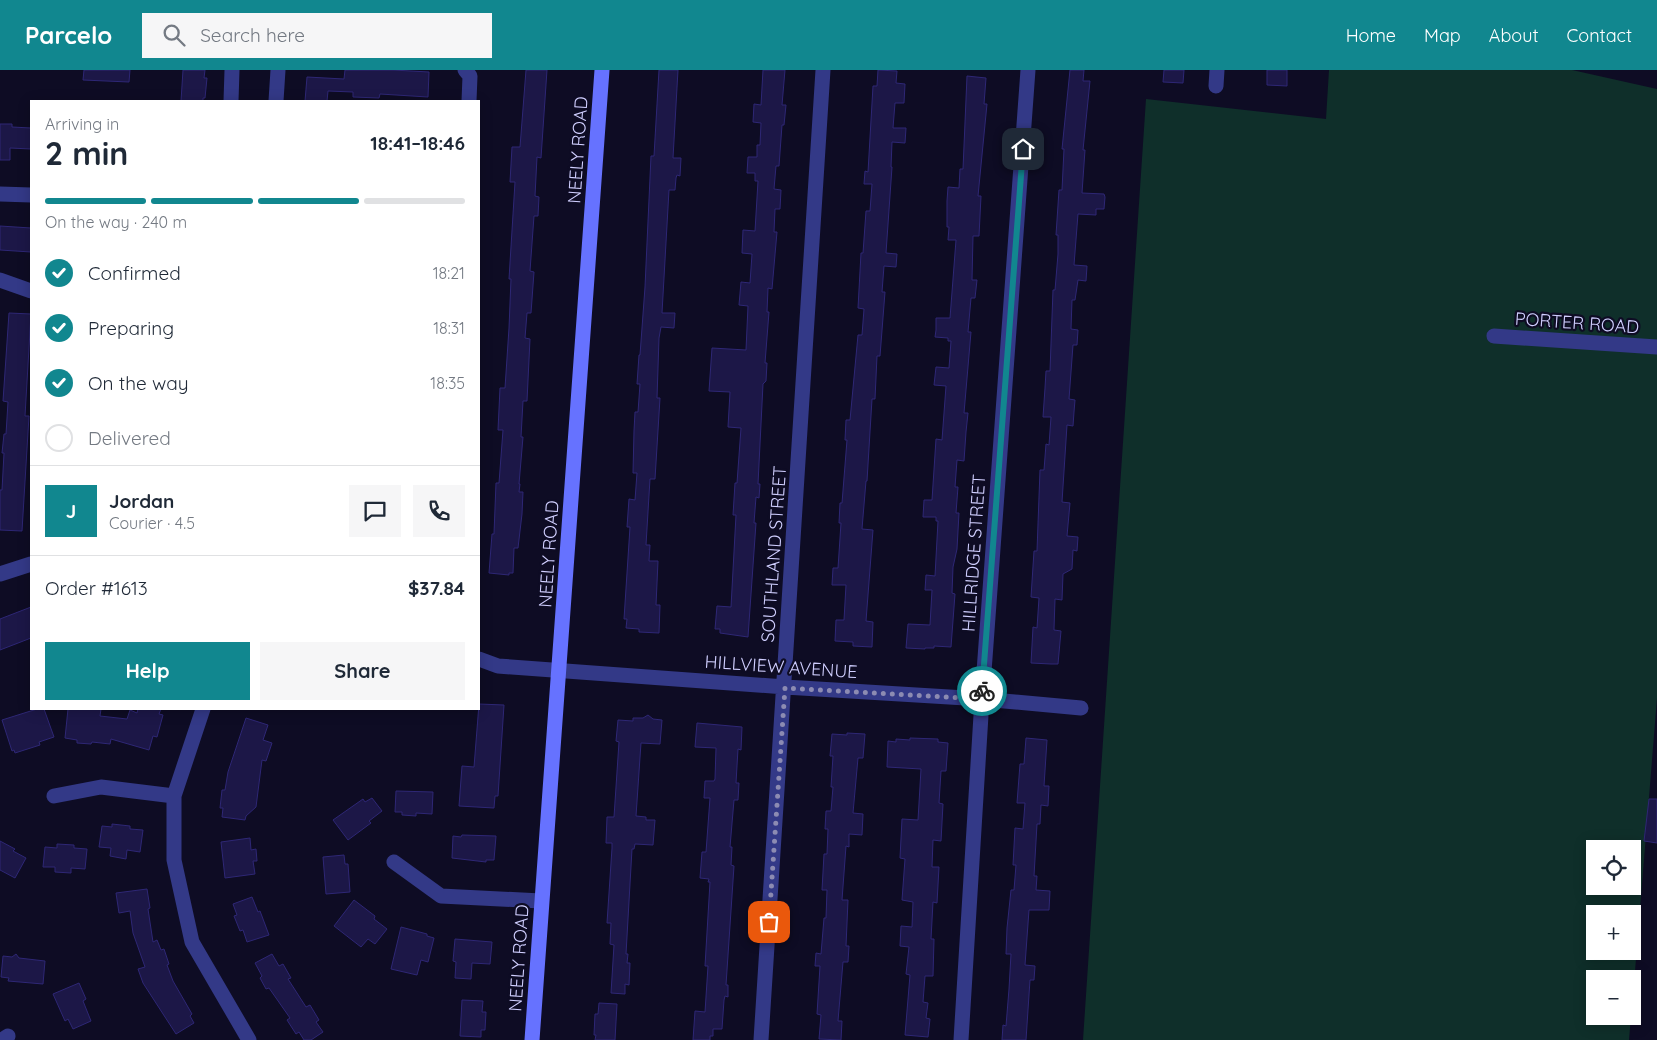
<!DOCTYPE html>
<meta charset="utf-8">
<style>
:root{--surface:#fff;--page:#f6f6f7;--text:#1f2937;--muted:#747a83;--line:#e0e1e3;--accent:#11878f}
body{margin:0;font-family:Quicksand,sans-serif;background:var(--page);color:var(--text);height:100vh;display:flex;flex-direction:column;font-size:19px;white-space:nowrap}
*{box-sizing:border-box;margin:0}
p{font-size:16px;color:var(--muted)}
.icon{flex:none;width:28px;height:28px;fill:none;stroke:currentColor;stroke-width:2;stroke-linecap:round;stroke-linejoin:round}
.map{position:relative;flex:1;overflow:hidden}
.sheet{position:absolute;left:30px;top:30px;width:450px;height:610px;display:flex;flex-direction:column;background:var(--surface);border-radius:0px;box-shadow:0 2px 12px #0003}
.sheet>*{flex:none}
.fabs{position:absolute;left:1586px;top:770px;display:grid;gap:10px}
.fabs a{display:grid;place-items:center;width:55px;height:55px;border-radius:0px;background:var(--surface);box-shadow:0 2px 12px #0003;font-size:25px}
.pin{position:absolute;display:grid;place-items:center;width:42px;height:42px;color:#fff;margin:-21px;border-radius:10px;box-shadow:0 2px 8px #0006}
.courier{position:absolute;display:grid;place-items:center;width:50px;height:50px;margin:-25px;border:4px solid #11878f;border-radius:50%;background:#fff;color:#222;box-shadow:0 1px 6px #0007}
.overview em{font-style:normal;font-weight:800}
.overview div{display:flex;flex-direction:column-reverse}
.overview{display:flex;align-items:center;justify-content:space-between;height:85px;padding:0 15px}
h1{font-size:32px;font-weight:800;line-height:38px}
.bar{display:grid;grid-template-columns:repeat(4,1fr);gap:8px 5px;align-content:center;height:60px;padding:0 15px}
.bar i{height:6px;border-radius:4px;background:var(--line)}
.bar .current{background:var(--accent)}
.bar p{grid-column:span 4}
.line{display:flex;align-items:center;gap:12px;padding:0 15px;border-top:1px solid var(--line)}
.line div{flex:1}
.round{display:grid;place-items:center;flex:none;width:52px;height:52px;border-radius:0px;background:var(--page)}
ol{padding:0 15px;list-style:none}
li{display:flex;align-items:center;gap:15px;height:55px}
li p{margin-inline-start:auto}
li .icon{padding:5px;border-radius:50%;background:var(--accent);color:#fff;stroke-width:4}
li:last-child{color:var(--muted)}
li i{width:28px;height:28px;border:2px solid var(--line);border-radius:50%}
.cta{display:flex;gap:10px;margin-top:auto;padding:10px 15px}
.cta a{flex:1;height:58px;border-radius:0px;background:var(--accent);color:#fff;font-size:20px;font-weight:800;line-height:58px;text-align:center}
.cta a+a{background:var(--page);color:var(--text)}
header{display:flex;align-items:center;gap:30px;box-sizing:border-box;height:70px;padding:0 25px;background:var(--accent);color:#fff}
header strong{font-size:24px}
nav{display:flex;gap:28px;margin-inline-start:auto;font-size:18px}
.search{width:350px;height:45px;background:var(--page);display:flex;align-items:center;gap:12px;box-sizing:border-box;padding:0 18px;border-radius:0px;color:var(--muted);font-size:19px}
.map>svg:first-child{display:block}
.green{fill:#0f2f2a;fill-rule:evenodd}
.building{fill:#1c1747;stroke:#2e2775}
.lines{fill:none;stroke-linecap:round;stroke-linejoin:round}
.street{stroke:#333987;stroke-width:15}
.secondary{stroke:#6672ff;stroke-width:15}
.done{stroke:#8c8bb2;stroke-width:5;stroke-dasharray:0 9}
.route{stroke:#11878f;stroke-width:6}
.labels{text-anchor:middle;stroke-width:4.5;stroke-linejoin:round;paint-order:stroke}
.street-label{font-size:18px;fill:#d0cfff;stroke:#0e0c24}
</style>
<header>
<strong>Parcelo</strong>
<div class="search"><svg class="icon" aria-label="search" viewBox="0 0 24 24"><circle cx="10" cy="10" r="6"/><path d="M15 15l6 6"/></svg>Search here</div>
<nav><a>Home</a><a>Map</a><a>About</a><a>Contact</a></nav>
</header>
<div class="map">
<svg width="1657" height="970" viewBox="0 0 1657 970">
<rect width="100%" height="100%" fill="#0e0c24"/>
<path class="green" d="M1329 0H1572L1657 19V628L1633 926 1632 909H1595V946H1631L1629 970H1083L1146 29 1326 49ZM1595 779H1632V816H1595ZM1595 844H1632V881H1595Z"/>
<path class="building" d="M84 0H130L129 12 83 10Z
M183 0H205L204 8H207L205 28H203V31H181Z
M345 0H393L429 2 428 27 380 24 379 28 353 27V22L328 21 327 31H305L307 7 344 9Z
M526 0H547L541 88 537 87 535 126 539 127 538 146H534L530 201 534 202 531 243H527L525 268 530 269 527 331H523L521 367H523L519 414H520L519 422H523L522 444 518 478H514L513 503H509V505L489 503 492 464H494L496 413H499L503 360H498L500 318H505L509 258 511 209H509L515 112H510L512 77H520Z
M659 0H678L673 88H681L680 106 677 105 676 108 675 120H669L662 243H675L674 258 661 257 659 268 657 328H660L655 409H650L646 475H650L649 491H658L656 535H660L659 563 639 562V559L626 558 627 549H624L630 457H627L629 429 635 430 637 403H633L634 361 635 342H638L640 314H637L639 285H640L645 217 651 86H654Z
M763 0H785L782 35H786L784 55H782L779 96H776L774 119 781 120 780 139H775L774 162H777L772 219 768 218 767 242H769L765 293H767L766 311 763 314 758 414H760L759 428 756 427 754 453H756L748 567 720 563V559H715L717 536 731 537 736 445H733L735 413H737L741 358 728 357 730 322 709 321 712 278 746 280 748 236 739 235 741 212 750 213 752 184 742 183 743 160 755 161 758 111H755V103H747L748 87H757V75H760L761 53 753 52 754 34 761 35Z
M878 0 897 1 896 13 905 14 904 33H895L893 58H906L905 73 892 72 891 97H892L886 183 897 184 896 197 884 196 882 222H885L880 286H877L875 329H872L867 411H866L862 459 873 460 866 551 873 552 872 577 853 576V572L835 571 836 550H844L846 515H832L833 498H838L841 453H839L840 433H842L847 370H845L846 350H850L858 265H862L864 239 858 238 861 183H863L866 141H870L872 114H864L865 101 868 102 873 16H877Z
M1070 0H1084L1083 11H1090L1083 80H1085L1082 123 1104 124 1105 127 1104 139H1096V145L1078 144 1074 195 1087 196 1086 211 1078 210 1075 230H1072L1071 259 1078 260 1077 275H1073L1069 329 1075 330 1074 342 1073 356 1067 355 1062 432 1070 433 1067 466 1078 467 1077 481 1073 480 1072 499 1063 504 1062 530 1055 529 1054 559V560L1061 561 1058 594H1051L1031 593 1033 557 1037 558 1039 528 1031 527 1034 481H1037L1040 400H1044L1046 374 1049 375 1051 347H1043L1045 318 1046 301H1050L1053 220H1055L1058 184V165H1056L1059 120H1062L1064 79H1062Z
M1164 0H1184L1183 13 1163 12Z
M1267 0H1287V16L1267 15Z
M967 6 986 8 984 34H987L978 126H981L979 166H973L972 210H977L975 228H971L968 262H971L964 343H968L966 362 964 391 957 390 955 417H958L956 443H959L957 479 953 497 952 523 955 524 951 577 934 576V578H925V579L906 578 908 554 930 555 932 520H925L926 505 935 506 938 451H936V447H923L924 430H932L936 369 942 370 946 316 934 315 936 297 949 298 951 271H948V268L935 267 936 260V248H950L956 170H948L949 157H947V131L948 117 959 118 960 99H963Z
M0 54H12V57L31 58V79L10 78V90H0Z
M0 156 31 158V182L0 180Z
M9 243 31 244 25 346H29L22 461 0 460V420H2L4 383H2L4 364H6L8 332 3 331Z
M31 537V568L0 580V549Z
M479 634 504 635 498 726H495L494 738 459 736 462 696 474 697Z
M37 639H44L54 667 39 672 40 675 15 683 14 680 12 681 2 650Z
M68 639H101L100 646 127 649 130 640 137 643 138 639H161L159 644 163 645 157 667 153 666 149 680 111 669 110 674 92 672 91 674 77 673V670L65 668Z
M648 645 653 649 662 650 660 674 641 673 636 746 646 747V750H655L653 775 635 774 634 779H632L626 884H628L627 893H630L629 915 625 914V924L611 923 614 875 610 874 611 853H607L612 778V773H606L607 747H614L619 672 616 671 618 650 633 651V648H643Z
M246 648 268 655 263 670 272 673 266 691 262 690 256 737 246 746 245 750 222 747 223 738H220L222 720H225L228 702Z
M697 653 742 657 741 680 738 679 736 713H739L738 730H734L730 777H732L731 795 734 796 726 915H728V927L725 926 724 930 722 959H713V966H710V970H693L695 941 705 942 708 896H705L710 812H708L709 809 700 808 702 782H706L710 728H704L705 711H714L715 709 716 678 695 677Z
M847 663 865 664 863 688H858L853 743 863 744 862 765 849 764V777L846 776 842 830H848L846 876H849L848 892H843L838 951H842L841 970 819 969 821 945 817 944 820 896H815L816 883 821 884 824 848H826L827 820H822L824 784H827L828 759H825L826 741H831L833 717H831L833 686H830L832 664 847 665Z
M910 668 938 669V672L948 673 946 701H941L939 733 943 734 941 771 933 770 932 797H939L937 833 933 832 931 869H934L933 906H925L923 932 928 933 926 948 930 949 928 967 905 965 910 905 906 904 909 877 900 876 901 856 912 857 913 832 902 830 905 789 900 788 902 749 918 750 921 699 887 697 888 671 896 672V669L910 670Z
M1026 668 1047 670 1044 716H1049L1048 736 1041 735 1040 754H1037L1034 806H1037L1036 820 1050 821 1049 840H1029L1025 895 1035 896 1034 910H1030L1026 970H1002L1003 955 1006 956 1009 919 1011 884H1006L1007 858 1011 820H1014L1016 795H1013L1015 758 1023 759 1025 733H1017L1020 694H1024Z
M396 721 433 722 432 744 416 743V746L402 745V742H395Z
M372 728 382 741 369 751 371 753 348 770 333 750 363 729 365 732Z
M1649 729H1657V773L1644 771Z
M112 754 130 756V759L143 760 140 782 127 780 126 789 110 786 111 778 99 777 102 756 112 757Z
M462 765 496 766 494 790H486V792L452 788 453 766 461 767Z
M250 768 251 780 256 779 257 791H253L255 804 225 808 221 772Z
M0 771 15 779 13 781 26 788 15 808 0 800Z
M57 774 74 775V778L87 779 85 799 71 798V803L55 802V797H43L45 777 57 778Z
M344 785 345 794H348L350 822 326 824 323 787Z
M147 819 150 838 148 839 153 872 157 870 161 880 164 879 169 894 167 895 173 911 192 944 190 946 194 953 176 964 143 913 138 899 145 897 133 863 130 841 119 843 116 823Z
M252 827 258 842 260 841 269 865 247 872 243 860 240 861 234 846 237 845 233 834Z
M354 830 375 846 374 849 387 859 375 874 368 869 361 877 334 856Z
M401 857 427 864V866L434 868 428 892 421 890 417 905 391 899Z
M455 869 492 872 490 894 472 893 471 909 455 908 456 892 453 891Z
M16 884 19 888 45 891 43 914 8 911 9 908 1 907 3 886 12 887Z
M272 884 279 896 283 894 291 908 288 909 306 937 310 935 319 950 316 952 323 962 311 970H304L299 962 296 964 287 950 290 948 269 918 266 919 260 908 262 906 255 893Z
M79 913 86 929 83 931 91 951 73 959 68 949 65 951 53 924Z
M462 930 483 931 482 942H486L485 960H481V967L460 966Z
M599 933 617 934 615 970H595L596 965H594L595 944H598Z"/>
<g class="lines">
<path class="street" d="M465 0 470 6 469 31
M1216 16 1217 0
M231 31 232 0
M276 31 278 0
M0 124 31 125
M0 210 31 221
M1494 266 1657 277
M0 504 31 494
M479 589 498 596 785 617 982 629 1081 638
M203 639 174 726V790L192 872 249 970
M54 726 101 717 174 726
M394 792 441 826 541 831
M2 970 8 966
M761 970 823 0
M961 970 982 629 1028 0"/>
<path class="secondary" d="M532 970 602 0"/>
</g>
<g class="lines">
<path class="done" d="M769 852 785 618 982 629V621"/>
<path class="route" d="M982 621 1023 79"/>
</g>
<g class="labels">
<g class="street-label">
<text transform="translate(578 80) rotate(-86)" y="6">NEELY ROAD</text>
<text transform="translate(1577 253) rotate(4)" y="6">PORTER ROAD</text>
<text transform="translate(974 483) rotate(-86)" y="6">HILLRIDGE STREET</text>
<text transform="translate(549 484) rotate(-86)" y="6">NEELY ROAD</text>
<text transform="translate(774 484) rotate(-86)" y="6">SOUTHLAND STREET</text>
<text transform="translate(781 597) rotate(4)" y="6">HILLVIEW AVENUE</text>
<text transform="translate(519 888) rotate(-86)" y="6">NEELY ROAD</text>
</g>
</g>
</svg>
<div class="fabs">
<a><svg class="icon" aria-label="locate" viewBox="0 0 24 24"><circle cx="12" cy="12" r="6"/><path d="M12 2v4M12 18v4M2 12h4M18 12h4"/></svg></a>
<a>+</a>
<a>−</a>
</div>
<div class="pin" style="left:769px;top:852px;background:#ea580c"><svg class="icon" aria-label="bag" viewBox="0 0 24 24"><path d="M5 8h14l-1 12H6zM9 8a3 3 0 0 1 6 0"/></svg></div>
<div class="pin" style="left:1023px;top:79px;background:#1f2937"><svg class="icon" aria-label="home" viewBox="0 0 24 24"><path d="M3 11l9-7 9 7M6 9v11h12V9"/></svg></div>
<div class="courier" style="left:982px;top:621px"><svg class="icon" aria-label="bike" viewBox="0 0 24 24"><circle cx="6" cy="16" r="4"/><circle cx="18" cy="16" r="4"/><path d="M6 16l4-8h5l3 8M10 8l3 8H6M13 5h3"/></svg></div>
<section class="sheet">
<div class="overview"><div><h1>2 min</h1><p>Arriving in</p></div><em>18:41–18:46</em></div>
<div class="bar"><i class="current"></i><i class="current"></i><i class="current"></i><i></i><p>On the way · 240 m</p></div>
<ol>
<li><svg class="icon" aria-label="check" viewBox="0 0 24 24"><path d="M5 12l5 5 9-10"/></svg>Confirmed<p>18:21</p></li>
<li><svg class="icon" aria-label="check" viewBox="0 0 24 24"><path d="M5 12l5 5 9-10"/></svg>Preparing<p>18:31</p></li>
<li><svg class="icon" aria-label="check" viewBox="0 0 24 24"><path d="M5 12l5 5 9-10"/></svg>On the way<p>18:35</p></li>
<li><i></i>Delivered</li>
</ol>
<div class="line" style="height:90px"><b class="round" style="background:var(--accent);color:#fff">J</b><div><b>Jordan</b><p>Courier · 4.5</p></div><a class="round"><svg class="icon" aria-label="chat" viewBox="0 0 24 24"><path d="M4 5h16v11H9l-5 4z"/></svg></a><a class="round"><svg class="icon" aria-label="phone" viewBox="0 0 24 24"><path d="M5 4h4l2 5-3 2q2 4 5 5l2-3 5 2v4C11 20 4 13 5 4z"/></svg></a></div>
<div class="line" style="height:65px"><div>Order #1613</div><b>$37.84</b></div>
<div class="cta"><a>Help</a><a>Share</a></div>
</section>
</div>
